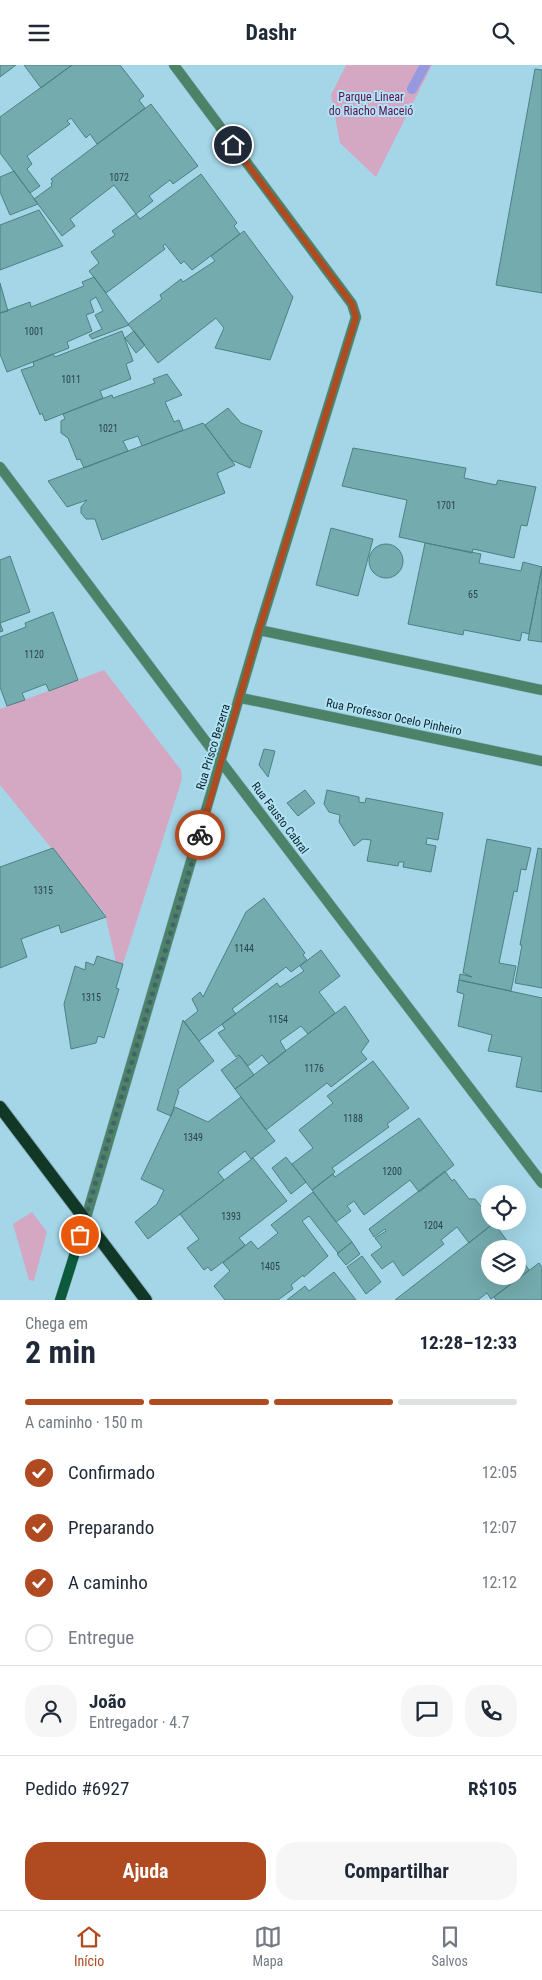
<!DOCTYPE html>
<html lang="pt">
<meta charset="utf-8">
<style>
:root{--surface:#fff;--page:#f6f6f7;--text:#1f2937;--muted:#747a83;--line:#e0e1e3;--accent:#b04a20}
body{margin:0;font-family:"Roboto Condensed",sans-serif;background:var(--page);color:var(--text);height:100vh;display:flex;flex-direction:column;font-size:19px;white-space:nowrap}
*{box-sizing:border-box;margin:0}
p{font-size:16px;color:var(--muted)}
.icon{flex:none;width:28px;height:28px;fill:none;stroke:currentColor;stroke-width:2;stroke-linecap:round;stroke-linejoin:round}
.map{position:relative;height:1235px;overflow:hidden}
.panel{display:flex;flex-direction:column;background:var(--surface);flex:1}
.panel>*{flex:none}
.fabs{position:absolute;left:481px;top:1120px;display:grid;gap:10px}
.fabs a{display:grid;place-items:center;width:45px;height:45px;border-radius:50%;background:var(--surface);box-shadow:0 5px 20px #0002;font-size:25px}
.pin{position:absolute;display:grid;place-items:center;width:42px;height:42px;color:#fff;margin:-21px;border:2px solid #fff;border-radius:50%;box-shadow:0 1px 5px #0007}
.courier{position:absolute;display:grid;place-items:center;width:50px;height:50px;margin:-25px;border:4px solid #b04a20;border-radius:50%;background:#fff;color:#222;box-shadow:0 1px 6px #0007}
.headline em{font-style:normal;font-weight:700}
.headline div{display:flex;flex-direction:column-reverse}
.headline{display:flex;align-items:center;justify-content:space-between;height:85px;padding:0 25px}
h1{font-size:32px;font-weight:700;line-height:38px}
.bar{display:grid;grid-template-columns:repeat(4,1fr);gap:8px 5px;align-content:center;height:60px;padding:0 25px}
.bar i{height:6px;border-radius:4px;background:var(--line)}
.bar .current{background:var(--accent)}
.bar p{grid-column:span 4}
.line{display:flex;align-items:center;gap:12px;padding:0 25px;border-top:1px solid var(--line)}
.line div{flex:1}
.round{display:grid;place-items:center;flex:none;width:52px;height:52px;border-radius:20px;background:var(--page)}
ol{padding:0 25px;list-style:none}
li{display:flex;align-items:center;gap:15px;height:55px}
li p{margin-inline-start:auto}
li .icon{padding:5px;border-radius:50%;background:var(--accent);color:#fff;stroke-width:4}
li:last-child{color:var(--muted)}
li i{width:28px;height:28px;border:2px solid var(--line);border-radius:50%}
.action{display:flex;gap:10px;margin-top:auto;padding:10px 25px}
.action a{flex:1;height:58px;border-radius:20px;background:var(--accent);color:#fff;font-size:20px;font-weight:700;line-height:58px;text-align:center}
.action a+a{background:var(--page);color:var(--text)}
header{display:flex;justify-content:space-between;align-items:center;height:65px;padding:0 25px;background:var(--surface);font-size:22px;font-weight:700}
.menu{display:flex;justify-content:space-around;align-items:center;height:70px;border-top:1px solid var(--line);background:var(--surface);font-size:14px;color:var(--muted)}
.menu a{display:grid;justify-items:center;gap:2px}
.menu .current{color:var(--accent)}
.map>svg:first-child{display:block}
.green{fill:#d4a7c3}
.lines{fill:none;stroke-linecap:round;stroke-linejoin:round}
.stream{stroke:#9599df;stroke-width:10}
.building{fill:#74abae;stroke:#4b8184}
.street-casing{stroke:#86b2c1;stroke-width:11}
.secondary-casing{stroke:#86b2c1;stroke-width:11}
.primary-casing{stroke:#86b2c1;stroke-width:14}
.street{stroke:#4c8267;stroke-width:10}
.secondary{stroke:#0c5a3b;stroke-width:10}
.primary{stroke:#113826;stroke-width:12}
.done{stroke:#43626c;stroke-width:5;stroke-dasharray:0 9}
.route{stroke:#b04a20;stroke-width:6}
.labels{text-anchor:middle;stroke-width:4;stroke-linejoin:round;paint-order:stroke}
.number-label{font-size:10px;fill:#28454a}
.park-label{font-size:12px;fill:#62104d;stroke:#b1e3f5}
.street-label{font-size:12px;fill:#0f2329;stroke:#b1e3f5}
</style>
<header><svg class="icon" aria-label="menu" viewBox="0 0 24 24"><path d="M4 6h16M4 12h16M4 18h16"/></svg>Dashr<svg class="icon" aria-label="search" viewBox="0 0 24 24"><circle cx="10" cy="10" r="6"/><path d="M15 15l6 6"/></svg></header>
<div class="map">
<svg width="542" height="1235" viewBox="0 0 542 1235">
<rect width="100%" height="100%" fill="#a4d6e7"/>
<path class="green" d="M346 0H432L376 112 340 78 331 30Z
M104 605 181 705 182 714 123 899 116 897 105 849 0 720V644Z
M32 1147 47 1167 34 1216 29 1215 13 1159Z"/>
<g class="lines">
<path class="stream" d="M412 24 425 0"/>
</g>
<path class="building" d="M0 0H16L0 12Z
M24 0H72L41 23Z
M72 0H120L144 31 139 35 145 43 97 79 90 69 86 73 71 53 67 56 70 59 27 91 32 99 27 104 40 121 30 128 0 88V52Z
M535 4 542 5V228L496 220Z
M151 39 198 101 173 119 170 115 149 131 153 136 136 149 114 120 74 151 70 154 75 161 62 171 34 134 52 121 51 118 53 117 51 114Z
M14 106 38 139 10 150 0 127V112Z
M201 109 237 158 234 161 240 169 192 205 184 196 181 199 165 179 163 181 165 184 106 228 89 206 99 198 91 187 115 170 112 166 136 149 140 154Z
M39 145 63 181 0 205V160Z
M244 166 293 232 270 295 215 283 224 263 216 253 158 298 128 259 162 234 160 230 181 214 183 217 215 196 211 191Z
M94 212 129 260 92 274 89 270 102 264 95 250 103 246 96 232 90 236 94 247 86 250 92 266 67 277 69 283 7 307 0 289V248L30 237 31 242 84 221 82 217Z
M0 218 8 246 0 248Z
M122 266 133 296 126 299 131 314 100 326 103 333 45 356 42 348 40 350 21 305 34 301 33 297 53 289 55 292Z
M134 266 145 280 136 288 125 273Z
M167 309 182 330 165 337 174 357 179 355 183 365 142 381 138 371 123 376 128 386 84 403 80 394 77 395 68 373 61 368V356L65 354 63 349 112 330 113 333 155 318 153 314Z
M228 343 241 358 262 366 250 403 231 395 205 360Z
M203 358 235 400 217 408 225 428 102 475 95 454H86L81 448V442L87 435 67 442 48 416Z
M353 383 466 403 464 413 496 420 498 415 536 422 527 461 521 460 514 493 473 484 472 488 399 472 407 435 342 421Z
M331 463 373 474 358 531 316 520Z
M425 478 481 489 479 498 521 506 523 497 542 502 529 569 522 567 520 576 464 565 463 570 408 559Z
M369 496a17 17 0 1 1 34 0a17 17 0 1 1-34 0Z
M10 491 30 547 0 558 3 566 0 567V495Z
M542 502V577L528 575Z
M53 547 78 615 49 626 46 619 22 628 25 635 7 641 0 622V572L26 562 25 558Z
M264 684 275 686 268 712 259 700Z
M305 725 315 738 298 751 287 738Z
M327 725 359 732V737L365 738 366 733 443 748 438 775 427 773 426 779 436 781 431 807 403 802 404 797H399L398 801 367 796 371 775 363 774 354 781 339 757 340 750 329 747 324 739Z
M487 774 531 783 526 805 521 804 517 827 514 826 499 898 516 901 511 926 459 915 460 909 472 912 463 908Z
M53 783 106 852 61 868 59 860 21 874 27 892 0 903V802Z
M538 783 542 784V923L515 918 522 880H520Z
M264 833 305 888 303 890 307 895 291 907 286 902 232 944 236 949 199 976 184 957 198 946 192 934 200 927 203 932 246 847Z
M321 885 340 911 319 927 335 948 308 969 301 961 280 976 286 986 269 999 262 990 248 1001 239 990 236 992 218 968 225 964 222 959 277 918 280 922 304 906 300 901Z
M97 891 123 899 116 923 119 924 104 973 98 971 96 978 71 984 64 939 75 901 85 905 86 897 94 900Z
M459 915 542 933V1027L516 1022 522 992 488 986 492 970 458 961 464 929 457 927Z
M345 941 369 976 361 987 367 994 331 1022 327 1018 266 1065 235 1024Z
M183 955 214 996 177 1025 179 1026 171 1051 157 1045Z
M240 991 254 1010 235 1024 221 1005Z
M373 996 409 1043 387 1059 389 1062 332 1103 335 1107 312 1125 292 1099 313 1083 299 1065 333 1038 327 1031Z
M241 1032 275 1076 251 1094 245 1086 218 1107 224 1115 148 1174 135 1157 157 1139 164 1125 141 1114 175 1042 208 1057Z
M419 1053 454 1100 419 1127 410 1115 364 1150 354 1136 347 1141 351 1146 336 1157 312 1125 333 1109 335 1112Z
M286 1092 306 1117 291 1129 272 1103Z
M253 1093 287 1136 239 1173 245 1180 211 1206 208 1202 204 1205 187 1183 199 1174 180 1149Z
M445 1106 452 1116 454 1114 469 1134H475L490 1153V1156L494 1158 469 1178 457 1162 441 1175 444 1179 403 1211 393 1196 382 1204 371 1190 382 1182 375 1173 386 1166 385 1164 374 1172 369 1164Z
M313 1127 352 1177 338 1188 309 1151 302 1156 328 1191 304 1212 303 1210 291 1220 293 1224 278 1235H225L214 1221 230 1206 223 1198 251 1176 258 1184 278 1168 271 1160Z
M494 1158 513 1184H490V1211H518V1189L529 1205 491 1234 487 1228 478 1235H395Z
M352 1177 360 1189 346 1200 337 1189Z
M362 1191 381 1217 366 1229 347 1202Z
M539 1198 542 1202V1235H496L494 1232Z
M334 1207 356 1235H287L305 1221 309 1226Z"/>
<g class="lines">
<defs>
<path id="street" d="M0 402 222 698 542 1118
M259 565 542 625
M241 633 542 696
M85 1156 259 565 356 252 352 239 174 0"/>
<path id="secondary" d="M60 1235 85 1156"/>
<path id="primary" d="M0 1042 146 1235"/>
</defs>
<use href="#street" class="street-casing"/>
<use href="#secondary" class="secondary-casing"/>
<use href="#primary" class="primary-casing"/>
<use href="#street" class="street"/>
<use href="#secondary" class="secondary"/>
<use href="#primary" class="primary"/>
</g>
<g class="lines">
<path class="done" d="M80 1170 200 770"/>
<path class="route" d="M200 770 259 565 356 252 352 239 233 80"/>
</g>
<g class="labels">
<g class="number-label">
<text x="119" y="116">1072</text>
<text x="34" y="270">1001</text>
<text x="71" y="318">1011</text>
<text x="108" y="367">1021</text>
<text x="446" y="444">1701</text>
<text x="473" y="533">65</text>
<text x="34" y="593">1120</text>
<text x="43" y="829">1315</text>
<text x="244" y="887">1144</text>
<text x="91" y="936">1315</text>
<text x="278" y="958">1154</text>
<text x="314" y="1007">1176</text>
<text x="353" y="1057">1188</text>
<text x="193" y="1076">1349</text>
<text x="392" y="1110">1200</text>
<text x="231" y="1155">1393</text>
<text x="433" y="1164">1204</text>
<text x="270" y="1205">1405</text>
</g>
<g class="park-label">
<text x="371" y="36">Parque Linear<tspan x="371" dy="14">do Riacho Maceió</tspan></text>
</g>
<g class="street-label">
<text transform="translate(394 652) rotate(12)" y="4">Rua Professor Ocelo Pinheiro</text>
<text transform="translate(213 682) rotate(-73)" y="4">Rua Prisco Bezerra</text>
<text transform="translate(280 753) rotate(53)" y="4">Rua Fausto Cabral</text>
</g>
</g>
</svg>
<div class="fabs">
<a><svg class="icon" aria-label="locate" viewBox="0 0 24 24"><circle cx="12" cy="12" r="6"/><path d="M12 2v4M12 18v4M2 12h4M18 12h4"/></svg></a>
<a><svg class="icon" aria-label="layers" viewBox="0 0 24 24"><path d="M12 4l9 5-9 5-9-5zM3 14l9 5 9-5"/></svg></a>
</div>
<div class="pin" style="left:80px;top:1170px;background:#ea580c"><svg class="icon" aria-label="bag" viewBox="0 0 24 24"><path d="M5 8h14l-1 12H6zM9 8a3 3 0 0 1 6 0"/></svg></div>
<div class="pin" style="left:233px;top:80px;background:#1f2937"><svg class="icon" aria-label="home" viewBox="0 0 24 24"><path d="M3 11l9-7 9 7M6 9v11h12V9"/></svg></div>
<div class="courier" style="left:200px;top:770px"><svg class="icon" aria-label="bike" viewBox="0 0 24 24"><circle cx="6" cy="16" r="4"/><circle cx="18" cy="16" r="4"/><path d="M6 16l4-8h5l3 8M10 8l3 8H6M13 5h3"/></svg></div>
</div>
<section class="panel">
<div class="headline"><div><h1>2 min</h1><p>Chega em</p></div><em>12:28–12:33</em></div>
<div class="bar"><i class="current"></i><i class="current"></i><i class="current"></i><i></i><p>A caminho · 150 m</p></div>
<ol>
<li><svg class="icon" aria-label="check" viewBox="0 0 24 24"><path d="M5 12l5 5 9-10"/></svg>Confirmado<p>12:05</p></li>
<li><svg class="icon" aria-label="check" viewBox="0 0 24 24"><path d="M5 12l5 5 9-10"/></svg>Preparando<p>12:07</p></li>
<li><svg class="icon" aria-label="check" viewBox="0 0 24 24"><path d="M5 12l5 5 9-10"/></svg>A caminho<p>12:12</p></li>
<li><i></i>Entregue</li>
</ol>
<div class="line" style="height:90px"><a class="round"><svg class="icon" aria-label="person" viewBox="0 0 24 24"><circle cx="12" cy="8" r="4"/><path d="M4 21q1-7 8-7t8 7"/></svg></a><div><b>João</b><p>Entregador · 4.7</p></div><a class="round"><svg class="icon" aria-label="chat" viewBox="0 0 24 24"><path d="M4 5h16v11H9l-5 4z"/></svg></a><a class="round"><svg class="icon" aria-label="phone" viewBox="0 0 24 24"><path d="M5 4h4l2 5-3 2q2 4 5 5l2-3 5 2v4C11 20 4 13 5 4z"/></svg></a></div>
<div class="line" style="height:65px"><div>Pedido #6927</div><b>R$105</b></div>
<div class="action"><a>Ajuda</a><a>Compartilhar</a></div>
</section>
<nav class="menu">
<a class="current"><svg class="icon" aria-label="home" viewBox="0 0 24 24"><path d="M3 11l9-7 9 7M6 9v11h12V9"/></svg>Início</a>
<a><svg class="icon" aria-label="map" viewBox="0 0 24 24"><path d="M3 6l6-2 6 2 6-2v14l-6 2-6-2-6 2zM9 4v14M15 6v14"/></svg>Mapa</a>
<a><svg class="icon" aria-label="saved" viewBox="0 0 24 24"><path d="M7 4h10v16l-5-4-5 4z"/></svg>Salvos</a>
</nav>
